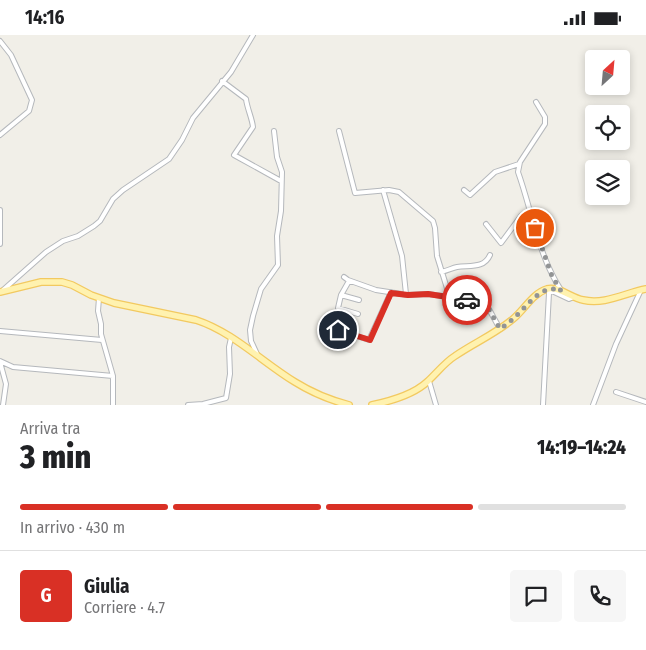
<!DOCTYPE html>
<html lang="it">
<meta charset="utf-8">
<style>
:root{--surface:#fff;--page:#f6f6f6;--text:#202124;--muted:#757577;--line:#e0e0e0;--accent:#d93025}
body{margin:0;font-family:"Fira Sans Condensed",sans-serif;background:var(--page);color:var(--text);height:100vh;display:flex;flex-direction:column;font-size:19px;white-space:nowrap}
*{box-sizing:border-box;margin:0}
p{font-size:16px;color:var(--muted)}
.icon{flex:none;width:28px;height:28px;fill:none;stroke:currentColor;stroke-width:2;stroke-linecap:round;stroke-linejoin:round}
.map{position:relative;height:370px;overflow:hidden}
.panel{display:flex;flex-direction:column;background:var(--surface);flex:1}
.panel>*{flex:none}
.needle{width:32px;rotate:26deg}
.buttons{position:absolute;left:585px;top:15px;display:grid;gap:10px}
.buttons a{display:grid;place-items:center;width:45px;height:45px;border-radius:5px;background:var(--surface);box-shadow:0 2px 8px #0003;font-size:25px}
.pin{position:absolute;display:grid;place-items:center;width:42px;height:42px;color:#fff;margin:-21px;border:2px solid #fff;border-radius:50%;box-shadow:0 1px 5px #0007}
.courier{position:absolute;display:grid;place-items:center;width:50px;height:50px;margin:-25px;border:4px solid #d93025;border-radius:50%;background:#fff;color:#222;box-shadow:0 1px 6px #0007}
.summary em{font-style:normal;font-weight:800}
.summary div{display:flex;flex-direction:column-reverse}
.summary{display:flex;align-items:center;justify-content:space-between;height:85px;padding:0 20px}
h1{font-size:32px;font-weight:800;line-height:38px}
.bar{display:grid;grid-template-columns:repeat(4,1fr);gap:8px 5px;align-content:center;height:60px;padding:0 20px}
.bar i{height:6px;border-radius:4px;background:var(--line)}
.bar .current{background:var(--accent)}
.bar p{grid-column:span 4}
.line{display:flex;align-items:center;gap:12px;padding:0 20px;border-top:1px solid var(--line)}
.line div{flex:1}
.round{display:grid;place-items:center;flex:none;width:52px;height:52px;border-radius:5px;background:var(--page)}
.status{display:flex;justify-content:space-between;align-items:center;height:35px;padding:0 25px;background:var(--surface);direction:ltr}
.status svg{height:14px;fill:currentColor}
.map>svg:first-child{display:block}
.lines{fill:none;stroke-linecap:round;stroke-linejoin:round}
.minor-casing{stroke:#b5b8bc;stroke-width:6}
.major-casing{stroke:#f2c960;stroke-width:8}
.minor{stroke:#fff;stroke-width:4}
.major{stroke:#fff2af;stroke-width:5.5}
.done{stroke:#929495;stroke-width:5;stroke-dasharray:0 9}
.route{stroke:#d93025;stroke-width:6}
</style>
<div class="status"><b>14:16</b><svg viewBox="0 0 49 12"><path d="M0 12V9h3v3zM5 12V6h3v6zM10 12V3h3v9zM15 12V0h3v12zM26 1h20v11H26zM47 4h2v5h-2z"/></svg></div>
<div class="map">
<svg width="646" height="370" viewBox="0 0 646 370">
<rect width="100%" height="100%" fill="#f1efe8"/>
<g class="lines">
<defs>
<path id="minor" d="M0 6 11 20 32 65 29 76 0 100
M222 46 246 64C247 73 252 83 253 92L234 120 281 146
M536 67 545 82V89L520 127 518 137C532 176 538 220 561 255
M339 96 355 158 389 155 399 157 433 186 435 193 437 221 450 263
M383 155 402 221 406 259
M464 155 470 160 495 137 519 129
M0 175V209
M486 189 501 208 521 181 524 179 531 180
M441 237C447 236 452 233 457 232 469 230 484 234 490 220
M344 242 348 245 376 255 408 260 428 259 485 267 500 294
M349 246 341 260 338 273 358 279
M2 256 46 217 63 206 78 201 94 191 100 186 113 164 123 155 169 124 182 105 193 83 231 37 253 0
M341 260 359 265
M99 263 98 276 101 289V299L113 341V370
M338 295 369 305 391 257
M0 296 102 305
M257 319 251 306 250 295 253 281 261 254 278 230 277 201 281 176 282 137 277 122 274 96
M0 326 13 332 113 341
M0 327 6 349 3 370
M429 346 436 370
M616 357 646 367
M188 370 203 369 226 363 230 339 229 312 231 303
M543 370 549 258 552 256 569 264 574 262
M593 370 616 309 641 255"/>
<path id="major" d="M0 257 41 247H62L72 250 91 260 114 268 196 285C233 297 262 327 295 347 311 357 330 365 349 370
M372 370C391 366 413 360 427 347 437 338 444 328 455 321 474 308 495 299 513 284 524 275 533 258 547 254 559 251 571 263 583 265 605 270 625 258 646 254"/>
</defs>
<use href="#minor" class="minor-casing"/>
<use href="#major" class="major-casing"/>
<use href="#minor" class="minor"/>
<use href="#major" class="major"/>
</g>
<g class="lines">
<path class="done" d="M467 265 485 267 500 294C506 290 511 286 516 281 528 270 543 247 561 256L552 241 535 193"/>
<path class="route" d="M338 295 370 305 391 258 408 260 428 259 467 265"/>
</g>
</svg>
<div class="buttons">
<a><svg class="needle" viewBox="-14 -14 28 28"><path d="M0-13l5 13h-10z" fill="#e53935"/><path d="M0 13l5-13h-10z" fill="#757577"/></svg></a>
<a><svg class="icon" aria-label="locate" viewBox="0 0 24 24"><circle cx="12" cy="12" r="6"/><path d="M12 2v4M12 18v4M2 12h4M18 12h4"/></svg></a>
<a><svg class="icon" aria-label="layers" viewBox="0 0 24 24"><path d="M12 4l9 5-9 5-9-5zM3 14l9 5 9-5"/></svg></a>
</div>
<div class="pin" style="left:535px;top:193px;background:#ea580c"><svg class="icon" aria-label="bag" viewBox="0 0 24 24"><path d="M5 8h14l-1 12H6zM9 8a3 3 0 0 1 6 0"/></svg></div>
<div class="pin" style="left:338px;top:295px;background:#1f2937"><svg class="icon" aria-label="home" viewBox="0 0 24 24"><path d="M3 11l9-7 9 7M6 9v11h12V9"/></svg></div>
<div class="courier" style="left:467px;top:265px"><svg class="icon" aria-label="car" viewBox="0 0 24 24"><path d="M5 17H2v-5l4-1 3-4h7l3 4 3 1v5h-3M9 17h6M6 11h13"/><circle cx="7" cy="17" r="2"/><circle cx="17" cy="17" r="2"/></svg></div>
</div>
<section class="panel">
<div class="summary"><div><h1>3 min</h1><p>Arriva tra</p></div><em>14:19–14:24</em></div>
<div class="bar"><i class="current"></i><i class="current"></i><i class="current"></i><i></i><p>In arrivo · 430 m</p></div>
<div class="line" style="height:90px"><b class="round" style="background:var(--accent);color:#fff">G</b><div><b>Giulia</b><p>Corriere · 4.7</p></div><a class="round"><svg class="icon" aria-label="chat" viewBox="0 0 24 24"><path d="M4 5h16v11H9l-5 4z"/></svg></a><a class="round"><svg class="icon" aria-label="phone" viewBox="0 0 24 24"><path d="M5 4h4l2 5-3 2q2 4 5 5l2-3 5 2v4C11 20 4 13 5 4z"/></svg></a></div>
</section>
